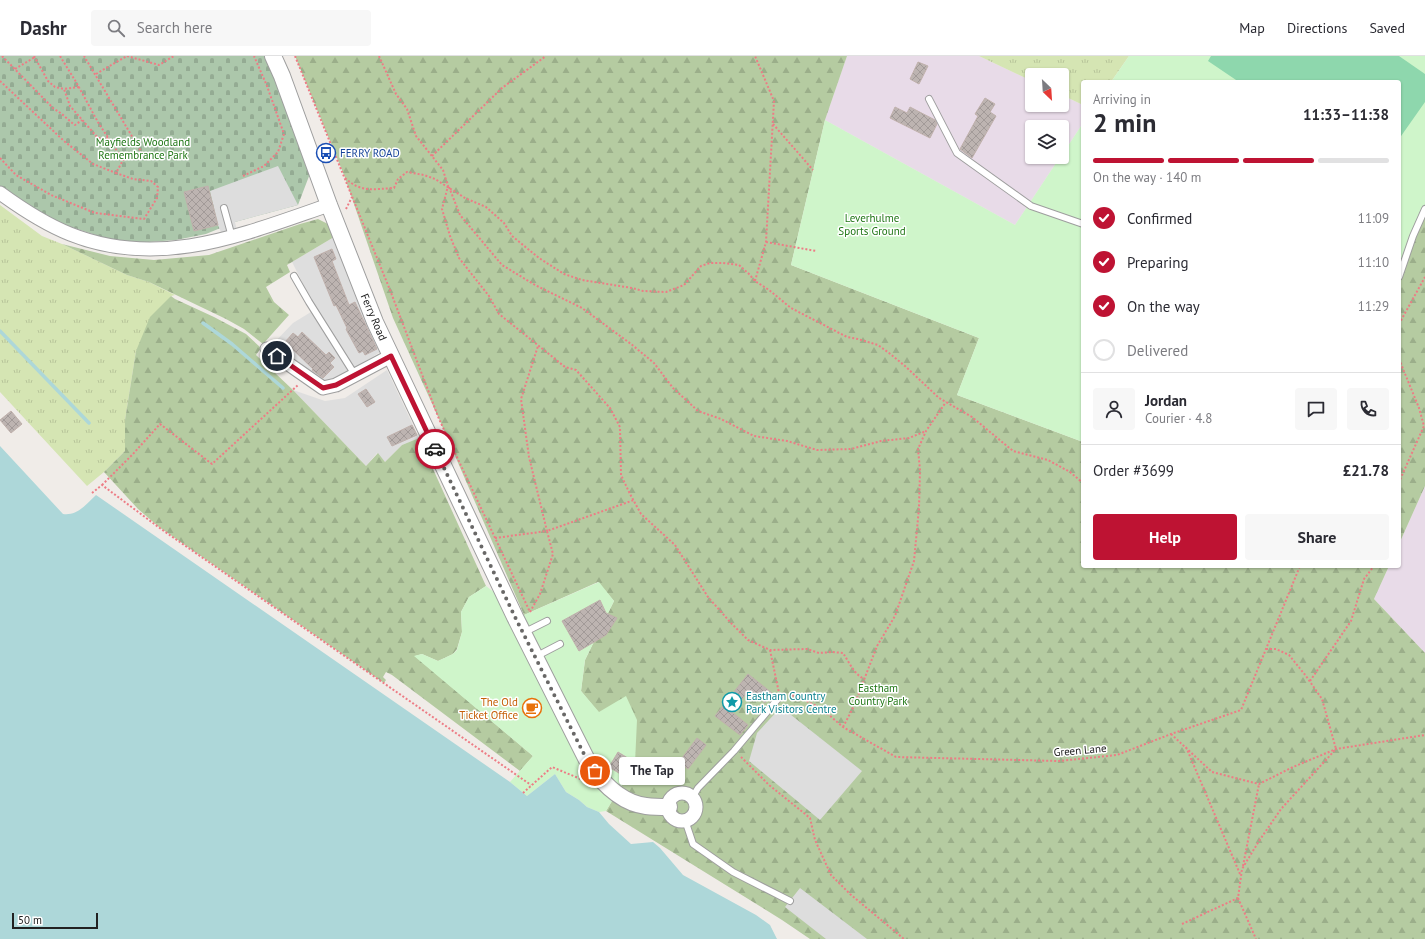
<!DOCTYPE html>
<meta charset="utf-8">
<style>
:root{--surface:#fff;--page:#f7f7f7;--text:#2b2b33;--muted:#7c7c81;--line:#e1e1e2;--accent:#be1333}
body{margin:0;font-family:"PT Sans",sans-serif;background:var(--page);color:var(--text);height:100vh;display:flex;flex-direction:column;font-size:15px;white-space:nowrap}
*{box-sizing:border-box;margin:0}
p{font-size:13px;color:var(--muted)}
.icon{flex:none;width:22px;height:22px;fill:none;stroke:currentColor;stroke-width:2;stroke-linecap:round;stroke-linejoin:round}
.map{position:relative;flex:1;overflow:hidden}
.drawer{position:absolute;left:1081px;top:24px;width:320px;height:488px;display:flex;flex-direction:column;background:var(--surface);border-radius:4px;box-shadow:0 1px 3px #0004}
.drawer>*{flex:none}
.needle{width:26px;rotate:155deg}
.fabs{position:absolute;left:1025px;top:12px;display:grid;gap:8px}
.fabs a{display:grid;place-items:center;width:44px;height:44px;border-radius:4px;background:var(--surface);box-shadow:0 1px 3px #0004;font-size:20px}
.scale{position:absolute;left:12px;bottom:10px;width:86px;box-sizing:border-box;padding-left:4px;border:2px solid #212121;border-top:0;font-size:11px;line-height:14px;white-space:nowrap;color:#212121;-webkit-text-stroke:3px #fff;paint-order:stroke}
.pin{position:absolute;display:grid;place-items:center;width:34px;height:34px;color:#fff;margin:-17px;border:2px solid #fff;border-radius:50%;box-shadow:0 1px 4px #0007}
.courier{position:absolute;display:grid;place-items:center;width:40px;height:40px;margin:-20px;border:3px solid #be1333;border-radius:50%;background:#fff;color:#222;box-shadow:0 1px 5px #0007}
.bubble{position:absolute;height:28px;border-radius:4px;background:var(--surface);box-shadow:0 1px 3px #0004;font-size:13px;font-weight:600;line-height:28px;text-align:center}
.summary em{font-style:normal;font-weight:600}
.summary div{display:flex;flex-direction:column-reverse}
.summary{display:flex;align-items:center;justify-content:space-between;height:68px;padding:0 12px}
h1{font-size:26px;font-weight:600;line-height:30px}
.bar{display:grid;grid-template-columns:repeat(4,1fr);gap:6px 4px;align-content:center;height:48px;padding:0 12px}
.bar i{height:5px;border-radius:3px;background:var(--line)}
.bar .active{background:var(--accent)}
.bar p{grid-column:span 4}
.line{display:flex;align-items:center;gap:10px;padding:0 12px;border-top:1px solid var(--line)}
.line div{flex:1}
.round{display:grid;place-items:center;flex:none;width:42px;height:42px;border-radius:4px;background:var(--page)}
ol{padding:0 12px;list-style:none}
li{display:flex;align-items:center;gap:12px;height:44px}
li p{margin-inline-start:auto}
li .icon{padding:4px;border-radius:50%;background:var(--accent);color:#fff;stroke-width:4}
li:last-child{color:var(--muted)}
li i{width:22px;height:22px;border:2px solid var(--line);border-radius:50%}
.cta{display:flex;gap:8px;margin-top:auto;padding:8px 12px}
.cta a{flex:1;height:46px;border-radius:4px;background:var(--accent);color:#fff;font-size:16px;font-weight:600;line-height:46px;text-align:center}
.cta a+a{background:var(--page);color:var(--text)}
header{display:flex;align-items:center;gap:24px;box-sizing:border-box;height:56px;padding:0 20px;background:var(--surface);border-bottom:1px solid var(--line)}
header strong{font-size:19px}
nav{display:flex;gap:22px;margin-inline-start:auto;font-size:14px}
.search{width:280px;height:36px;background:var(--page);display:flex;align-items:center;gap:10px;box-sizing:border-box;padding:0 14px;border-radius:4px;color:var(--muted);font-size:15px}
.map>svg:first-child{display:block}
.residential{fill:#dedede}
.industrial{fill:#e8dbe8}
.grass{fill:url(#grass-tufts)}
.forest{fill:url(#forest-firs)}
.cemetery{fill:url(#cemetery-stones)}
.park{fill:#cff5ca}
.pitch{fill:#8ed7ad}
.parking{fill:#ddd}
.water{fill:#add7d9}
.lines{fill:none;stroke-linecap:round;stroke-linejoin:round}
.stream{stroke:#add7d9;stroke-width:3.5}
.building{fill:url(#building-cross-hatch);stroke:#c0b1ac}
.service-casing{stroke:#9e9e9e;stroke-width:8}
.minor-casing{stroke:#9e9e9e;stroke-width:15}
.tertiary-casing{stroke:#9e9e9e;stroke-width:18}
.path{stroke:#ed7c85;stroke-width:2;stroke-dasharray:2 2;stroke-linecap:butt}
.service{stroke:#fff;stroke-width:6}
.minor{stroke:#fff;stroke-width:13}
.tertiary{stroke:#fff;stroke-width:16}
.done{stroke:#696867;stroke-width:4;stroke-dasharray:0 7.2}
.route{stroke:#be1333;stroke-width:5}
.labels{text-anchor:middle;stroke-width:3;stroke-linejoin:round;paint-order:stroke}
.park-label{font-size:11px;fill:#207716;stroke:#fff}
.transit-label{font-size:11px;fill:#164399;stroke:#fff;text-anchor:start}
.street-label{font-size:11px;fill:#212121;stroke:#fff}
.culture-label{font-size:11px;fill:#0d838f;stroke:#fff;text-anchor:start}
.food-label{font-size:11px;fill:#c56008;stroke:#fff;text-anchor:end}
</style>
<header>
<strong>Dashr</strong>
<div class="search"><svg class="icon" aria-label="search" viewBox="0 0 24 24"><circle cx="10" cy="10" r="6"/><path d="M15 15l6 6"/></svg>Search here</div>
<nav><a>Map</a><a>Directions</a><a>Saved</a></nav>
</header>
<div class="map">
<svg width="1425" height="883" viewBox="0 0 1425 883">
<defs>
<pattern id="grass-tufts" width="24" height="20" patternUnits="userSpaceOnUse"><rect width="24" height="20" fill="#d5e5b3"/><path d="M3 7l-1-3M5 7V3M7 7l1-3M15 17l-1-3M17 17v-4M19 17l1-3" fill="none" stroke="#b7c49a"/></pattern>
<pattern id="forest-firs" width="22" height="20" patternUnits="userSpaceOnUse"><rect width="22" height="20" fill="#b5cba1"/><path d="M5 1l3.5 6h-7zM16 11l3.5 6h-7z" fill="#9bae8a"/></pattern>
<pattern id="cemetery-stones" width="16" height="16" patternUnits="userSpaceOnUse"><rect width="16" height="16" fill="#acc7ab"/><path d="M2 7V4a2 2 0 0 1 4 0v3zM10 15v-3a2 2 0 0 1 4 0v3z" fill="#94ab93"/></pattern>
<pattern id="building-cross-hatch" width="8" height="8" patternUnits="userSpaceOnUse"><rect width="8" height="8" fill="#bdb4b1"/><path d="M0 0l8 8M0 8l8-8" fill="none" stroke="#a29a98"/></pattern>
</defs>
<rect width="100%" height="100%" fill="#f0ece8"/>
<path class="residential" d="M334 181 383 294 354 313 315 252 292 206Z
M311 256 349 316 326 330 273 288 293 267Z
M387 314 419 382 402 389 385 406 377 397 366 410 293 334 325 345 345 342Z"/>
<path class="industrial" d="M847 0H979L1032 25V49H1062V39L1083 49V67L1062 99V71H1032V101H1060L1015 169 825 64Z
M1425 430V597L1374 543 1389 510H1399V488Z"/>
<path class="grass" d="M979 0H1129L1111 26H1083V49L1062 39V19H1032V25Z
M0 149 42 180 62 188 127 219 149 226 175 239 171 240 136 295 125 364V395L104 416 87 430 0 336Z"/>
<path class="forest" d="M295 0H847L825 64 791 209 979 282 957 339 1083 386V510H1389L1374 543 1425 597V883H810L782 864 606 755 635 707 599 657 581 635 585 604 614 545 598 526 524 559 439 363 393 262 344 119Z
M1425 153V430L1399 488V221Z
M318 163 328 168 334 181 287 209 290 216 266 231 274 246 289 259 263 288 244 273 226 263 149 226 127 219 62 188 110 200 154 204 209 199 300 168Z
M171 240 175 243 214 261 246 278 261 292 256 299 293 334 366 410 378 397 385 406 402 389 419 382 486 530 469 541 461 556 462 576 457 593 453 598 438 605 422 598 415 600 533 700 520 715 392 619 386 616 383 621 386 624 384 627 159 471 138 453 104 416 125 395V364L136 295 150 261Z"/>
<path class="cemetery" d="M0 0H266L311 115 298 149 235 166 206 178 176 184 135 187 105 182 56 166 36 156 0 131Z"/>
<path class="park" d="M1129 0H1425V153L1399 221V26H1111Z
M825 64 1015 169 1060 101H1062V99L1083 67V386L957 339 979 282 791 209Z
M599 526 614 545 585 604 581 635 599 656 626 640 637 664 635 707 606 755 599 756 587 751 579 744 566 736 555 718 527 740 510 726 533 700 414 600 422 598 438 605 453 598 457 594 462 576 461 556 469 541 486 530 524 559Z"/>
<path class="pitch" d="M1211 0H1399L1425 18V46L1399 83V26H1239L1208 5Z"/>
<path class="parking" d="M278 110 298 149 235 166 238 180 224 184 218 169 210 135Z
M781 651 862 715 820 764 749 705 757 677Z
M800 832 867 883H826L785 851Z"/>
<path class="water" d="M0 390 63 458C78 460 86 448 96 439L510 726 527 740 555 718 566 736 579 744 587 751 599 756 609 768 631 788 653 786 660 792 683 819 756 859 770 869 777 883H0Z"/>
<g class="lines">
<path class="stream" d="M203 267 232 288 283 332
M0 275 89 367"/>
</g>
<path class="building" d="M918 6 928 10 919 28 910 23Z
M985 42 995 48 990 56 996 60 972 102 960 93 978 60 975 58Z
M895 51 907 57 910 51 935 64 937 68 930 82 890 62Z
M208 130 218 169 194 175 184 136Z
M332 193 336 203 332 205 349 249 355 246 377 293 365 299 363 295 359 297 348 277 346 273 347 272 336 249 334 250 314 201Z
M302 276 326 299 329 296 335 302 330 307 334 311 323 322 312 314 313 313 285 286 293 277 298 281Z
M366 333 375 346 367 351 358 338Z
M11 355 22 368 11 377 0 364Z
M412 369 417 379 392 390 387 381Z
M600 544 606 557 617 562 606 579 579 595 562 565Z
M748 618 772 637 765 647 749 634 732 656 748 669 740 679 715 660Z
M532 642 540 656 532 661 524 647Z
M697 682 706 689 688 713 679 706Z
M618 696 631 704 622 719 609 711Z"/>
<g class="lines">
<defs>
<path id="service" d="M929 43 957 97 1031 150 1083 168
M224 152 232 181
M294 220 309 246 355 319
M1399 221 1413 180 1425 153
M523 577 547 565
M535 601 560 588
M692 742 698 732 734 695 777 644
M685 764 693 788 733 816 790 845"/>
<path id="minor" d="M0 137C22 153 45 168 70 178 160 214 244 178 329 149
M267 293 323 332 336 329 391 300
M668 751a14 14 0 1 1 28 0a14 14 0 1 1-28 0Z"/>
<path id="tertiary" d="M273 0 282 20 329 149 375 266 515 561 589 708C603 728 621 747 646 750 654 751 661 751 669 751"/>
</defs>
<use href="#service" class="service-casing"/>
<use href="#minor" class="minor-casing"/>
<use href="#tertiary" class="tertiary-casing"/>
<path class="path" d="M2 0 54 53C62 57 68 64 75 69L82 64
M34 0 48 25 55 31 64 33
M60 0 76 26 99 68 123 104
M127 0 159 9 174 0
M295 0 390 234 439 363 530 556
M379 0 396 38 407 53 416 80 443 114 448 130 442 153 450 180 459 202 489 240 499 258 565 311 576 314 610 352 620 371 621 419 630 438 641 458 675 489 708 541 731 567 748 584 770 594 807 593 819 597 832 596 843 597C849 606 854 618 864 623
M15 13 35 1
M96 18 127 0
M0 25 64 85 93 108 116 117
M79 31 64 33 70 50 98 82H108
M773 68 813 114
M432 100 502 32 546 0
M0 102 16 119 51 139 95 157 144 163 157 142 158 131 151 125 133 123 116 117 123 104 142 97 84 0
M243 120 264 110 278 96 284 78 267 30 254 0
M345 122C361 137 374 133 394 132L398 123 407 116 424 119 435 123 465 142 486 151 504 167 512 180 539 202 564 218 582 224 632 232 643 235 666 236 684 229 701 210 710 207H723L739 209 749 218 755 225 769 234 791 252 847 281 858 283 878 289 889 297 905 310 939 342 972 361 1013 395 1048 404 1070 416 1083 427
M449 131 460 159 502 209 535 229 582 252 631 288 654 307 673 332 698 355 721 363 754 380 787 385 817 394 851 393 881 385 909 382 926 375
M346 153 352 141
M766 186 816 195
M755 225 766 186 774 45 755 0
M1399 268 1425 221
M1399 303 1419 352 1424 370 1399 426
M102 429 133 398 160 368 212 408 298 329
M92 437 102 429 161 473 531 729
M495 482 547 475 529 401 521 343 538 290
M530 556 540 538 553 498 547 475 634 444
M1266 593H1276L1289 599 1306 620 1322 643 1336 693
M770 594 779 637
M1310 625 1351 565 1364 523 1374 510
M784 639 797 640 822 653 843 671 896 701 1059 705 1117 699 1171 678 1241 654 1300 510
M843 671 854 650 877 590 895 560 914 505 919 452 920 414 918 393 926 375 946 346
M1171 678 1212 716 1259 728 1293 711 1336 693 1425 679
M1186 691 1240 818
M741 701 769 729 810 762 815 784 831 819 850 838 904 883
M523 737 552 711 583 724
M1243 810 1259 728
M1238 842 1256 883
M1182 868 1238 842 1242 813 1259 785 1281 753 1335 694"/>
<use href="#service" class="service"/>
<use href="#minor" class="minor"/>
<use href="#tertiary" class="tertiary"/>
</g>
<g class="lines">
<path class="done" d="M435 393 515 561 589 708 595 715"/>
<path class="route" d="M277 300 323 332 336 329 391 300 435 393"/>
</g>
<defs>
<symbol id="bus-ring" viewBox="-11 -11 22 22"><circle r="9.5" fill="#fff" stroke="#1a4fb4" stroke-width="1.5"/><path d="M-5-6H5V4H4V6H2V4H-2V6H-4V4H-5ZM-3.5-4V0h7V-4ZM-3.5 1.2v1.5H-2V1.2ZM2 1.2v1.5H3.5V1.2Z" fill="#1a4fb4"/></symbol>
<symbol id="sight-ring" viewBox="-11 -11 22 22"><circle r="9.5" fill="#fff" stroke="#0f9aa8" stroke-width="1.5"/><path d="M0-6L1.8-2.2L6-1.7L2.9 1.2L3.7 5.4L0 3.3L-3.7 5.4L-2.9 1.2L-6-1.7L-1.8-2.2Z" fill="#0f9aa8"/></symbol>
<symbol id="cafe-ring" viewBox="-11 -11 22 22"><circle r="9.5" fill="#fff" stroke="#e8710a" stroke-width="1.5"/><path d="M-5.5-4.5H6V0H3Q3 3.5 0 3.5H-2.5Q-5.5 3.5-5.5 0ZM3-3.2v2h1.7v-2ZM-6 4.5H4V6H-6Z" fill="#e8710a"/></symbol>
</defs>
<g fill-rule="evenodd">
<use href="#bus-ring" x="315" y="86" width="22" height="22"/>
<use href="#sight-ring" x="721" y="635" width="22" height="22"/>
<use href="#cafe-ring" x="521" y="641" width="22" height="22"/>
</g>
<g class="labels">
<g class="park-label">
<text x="143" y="90">Mayfields Woodland<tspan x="143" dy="13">Remembrance Park</tspan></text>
<text x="872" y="166">Leverhulme<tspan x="872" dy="13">Sports Ground</tspan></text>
<text x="878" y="636">Eastham<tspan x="878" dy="13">Country Park</tspan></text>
</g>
<g class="transit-label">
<text x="340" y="101">FERRY ROAD</text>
</g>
<g class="street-label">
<text transform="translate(374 261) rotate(67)" y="4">Ferry Road</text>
<text transform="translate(1080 694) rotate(-5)" y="4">Green Lane</text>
</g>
<g class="culture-label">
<text x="746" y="644">Eastham Country<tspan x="746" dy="13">Park Visitors Centre</tspan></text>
</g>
<g class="food-label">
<text x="518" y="650">The Old<tspan x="518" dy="13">Ticket Office</tspan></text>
</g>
</g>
</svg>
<div class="fabs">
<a><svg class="needle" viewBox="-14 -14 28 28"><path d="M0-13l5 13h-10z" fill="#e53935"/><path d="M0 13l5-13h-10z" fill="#7c7c81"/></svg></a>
<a><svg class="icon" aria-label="layers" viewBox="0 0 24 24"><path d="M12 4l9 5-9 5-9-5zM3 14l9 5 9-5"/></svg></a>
</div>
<div class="scale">50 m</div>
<div class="pin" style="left:595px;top:715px;background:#ea580c"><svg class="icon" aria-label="bag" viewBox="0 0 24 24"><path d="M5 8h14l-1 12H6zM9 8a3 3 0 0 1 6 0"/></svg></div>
<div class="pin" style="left:277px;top:300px;background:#1f2937"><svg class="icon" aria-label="home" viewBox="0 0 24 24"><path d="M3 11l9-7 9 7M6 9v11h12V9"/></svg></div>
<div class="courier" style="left:435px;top:393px"><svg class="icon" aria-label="car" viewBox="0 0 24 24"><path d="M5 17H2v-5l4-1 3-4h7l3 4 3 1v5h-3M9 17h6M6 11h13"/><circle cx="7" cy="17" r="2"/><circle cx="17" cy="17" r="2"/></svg></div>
<div class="bubble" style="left:619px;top:701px;width:66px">The Tap</div>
<section class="drawer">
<div class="summary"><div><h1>2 min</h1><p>Arriving in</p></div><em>11:33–11:38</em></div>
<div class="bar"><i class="active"></i><i class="active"></i><i class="active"></i><i></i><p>On the way · 140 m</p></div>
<ol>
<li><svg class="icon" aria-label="check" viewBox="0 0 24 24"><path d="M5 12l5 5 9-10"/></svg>Confirmed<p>11:09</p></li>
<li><svg class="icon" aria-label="check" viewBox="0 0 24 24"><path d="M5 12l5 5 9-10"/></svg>Preparing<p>11:10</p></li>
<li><svg class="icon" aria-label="check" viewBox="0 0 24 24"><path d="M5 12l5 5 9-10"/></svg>On the way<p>11:29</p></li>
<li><i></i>Delivered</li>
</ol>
<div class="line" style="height:72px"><a class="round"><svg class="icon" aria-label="person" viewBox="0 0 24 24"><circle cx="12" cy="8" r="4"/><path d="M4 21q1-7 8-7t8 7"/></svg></a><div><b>Jordan</b><p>Courier · 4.8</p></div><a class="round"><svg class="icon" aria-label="chat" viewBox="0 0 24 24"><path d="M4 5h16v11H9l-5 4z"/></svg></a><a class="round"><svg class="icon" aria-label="phone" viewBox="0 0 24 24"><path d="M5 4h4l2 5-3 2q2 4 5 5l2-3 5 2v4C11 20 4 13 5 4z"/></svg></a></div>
<div class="line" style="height:52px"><div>Order #3699</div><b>£21.78</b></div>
<div class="cta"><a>Help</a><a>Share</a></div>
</section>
</div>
